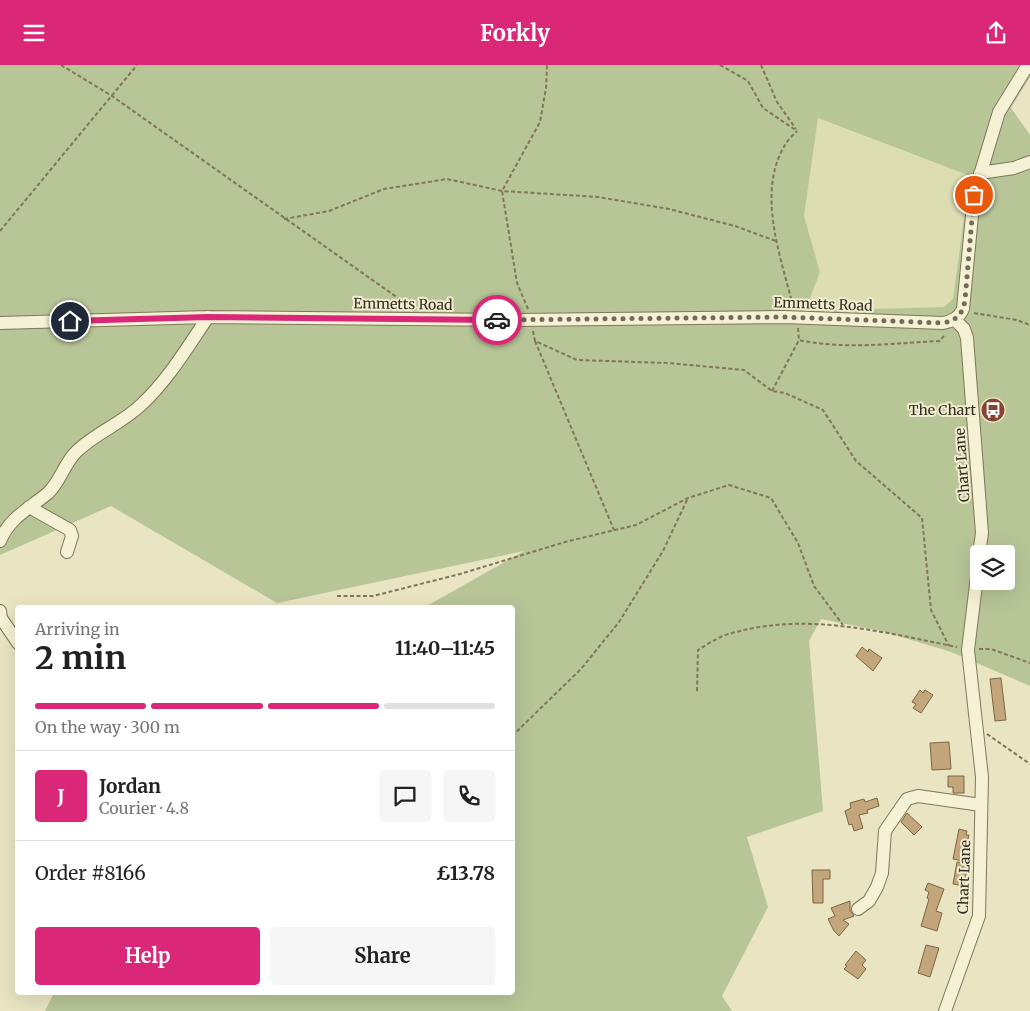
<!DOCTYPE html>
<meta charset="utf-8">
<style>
:root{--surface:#fff;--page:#f6f6f6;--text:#222;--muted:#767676;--line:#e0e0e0;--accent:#db2777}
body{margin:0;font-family:Merriweather,serif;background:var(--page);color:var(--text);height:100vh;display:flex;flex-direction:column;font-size:19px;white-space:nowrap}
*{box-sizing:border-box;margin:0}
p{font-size:16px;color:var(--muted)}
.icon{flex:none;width:28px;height:28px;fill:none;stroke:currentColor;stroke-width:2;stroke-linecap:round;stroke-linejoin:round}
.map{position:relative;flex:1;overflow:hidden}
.panel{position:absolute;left:15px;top:540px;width:500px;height:390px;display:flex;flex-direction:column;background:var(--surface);border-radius:5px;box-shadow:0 5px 20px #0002}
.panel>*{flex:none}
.buttons{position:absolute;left:970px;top:480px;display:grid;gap:10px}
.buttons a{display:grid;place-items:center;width:45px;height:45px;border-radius:5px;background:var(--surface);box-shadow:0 5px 20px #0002;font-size:25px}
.pin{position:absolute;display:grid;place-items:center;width:42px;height:42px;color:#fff;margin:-21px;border:2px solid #fff;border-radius:50%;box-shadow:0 1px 5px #0007}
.courier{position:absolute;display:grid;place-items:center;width:50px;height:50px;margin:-25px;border:4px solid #db2777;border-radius:50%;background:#fff;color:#222;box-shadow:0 1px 6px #0007}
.headline em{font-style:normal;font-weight:700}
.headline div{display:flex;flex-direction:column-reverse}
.headline{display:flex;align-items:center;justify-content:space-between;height:85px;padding:0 20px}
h1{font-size:32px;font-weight:700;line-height:38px}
.bar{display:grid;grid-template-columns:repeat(4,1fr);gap:8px 5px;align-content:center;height:60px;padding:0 20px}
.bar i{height:6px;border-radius:4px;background:var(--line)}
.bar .active{background:var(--accent)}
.bar p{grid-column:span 4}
.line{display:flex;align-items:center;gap:12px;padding:0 20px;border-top:1px solid var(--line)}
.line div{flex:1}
.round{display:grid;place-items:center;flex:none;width:52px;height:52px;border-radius:5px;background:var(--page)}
.button{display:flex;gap:10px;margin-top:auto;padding:10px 20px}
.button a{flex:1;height:58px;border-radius:5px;background:var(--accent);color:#fff;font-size:20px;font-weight:700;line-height:58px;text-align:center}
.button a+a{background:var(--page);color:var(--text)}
header{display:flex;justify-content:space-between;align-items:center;height:65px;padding:0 20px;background:var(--accent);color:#fff;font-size:22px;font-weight:700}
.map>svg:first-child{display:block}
.farmland{fill:#dcddb0}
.green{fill:#b7c597;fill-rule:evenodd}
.building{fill:#c3a67b;stroke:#7d6543}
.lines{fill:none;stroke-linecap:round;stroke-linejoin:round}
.minor-casing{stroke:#80765b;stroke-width:14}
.path{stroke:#80765b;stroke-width:2;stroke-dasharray:4 2.5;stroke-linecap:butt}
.minor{stroke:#f4f1d4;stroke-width:12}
.done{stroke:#726c57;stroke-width:5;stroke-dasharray:0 9}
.route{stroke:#db2777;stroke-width:6}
.labels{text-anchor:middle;stroke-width:4;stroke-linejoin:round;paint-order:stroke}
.street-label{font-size:14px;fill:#322b1e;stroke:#f1edd0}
.poi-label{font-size:14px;fill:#322b1e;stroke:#f1edd0;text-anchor:end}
</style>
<header><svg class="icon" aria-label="menu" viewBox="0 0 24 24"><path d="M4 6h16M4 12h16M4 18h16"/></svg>Forkly<svg class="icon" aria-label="share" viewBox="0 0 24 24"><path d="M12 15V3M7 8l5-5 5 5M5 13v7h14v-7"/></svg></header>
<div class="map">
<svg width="1030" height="946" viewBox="0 0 1030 946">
<rect width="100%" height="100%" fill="#e9e4c2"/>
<path class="farmland" d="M818 53 973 112 967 131 953 234 944 242 805 246 820 207 804 151Z"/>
<path class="green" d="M0 0H1030V12L1011 43 1030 70V621L951 587 882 566 821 554 809 576 823 746 747 772 768 842 722 931 732 946H45L54 928H512V542H425L524 486 277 538 111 441 0 490ZM818 53 973 112 967 131 953 234 944 242 805 246 820 207 804 151ZM979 489H1006V516H979Z"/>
<path class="building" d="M862 582 868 587 869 584 882 593 873 606 856 591Z
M1001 613 1006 655 995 656 990 614Z
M920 625 923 628 925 625 933 630 921 648 913 643 916 639 912 637Z
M949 677 951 704 932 705 930 678Z
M948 711H964V728H953V722H948Z
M877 733 879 741 867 745 868 748 859 750 863 763 854 766 852 759 849 760 845 746 851 743 850 738 864 734 865 737Z
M907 748 922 762 914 770 901 757Z
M959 764 967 766 966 770H969L963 796 953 794Z
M957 797 968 798 964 821 953 819Z
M812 805H830V814H823V838H813Z
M928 818 944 824 936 846 942 848 937 866 921 861 929 834 927 833 929 827 925 825Z
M850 836V845L854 851 843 855 849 859 839 871 834 866 828 854 835 851 831 843Z
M926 880 939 883 930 912 918 908Z
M856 886 866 895 862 900 866 904 858 914 844 904 847 901 845 900Z"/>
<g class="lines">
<defs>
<path id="minor" d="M980 108 1014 103 1030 97
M954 254 964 264 967 273 982 468 979 489
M0 258 208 252 517 255 784 252 943 258C952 256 959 253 963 244L974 130 999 47 1028 0
M29 442 70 465 72 471 67 487
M0 476C9 453 30 443 48 428 60 417 64 399 76 387 95 368 121 359 141 340 168 315 187 283 208 252
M0 546 1 553 18 578
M858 844 869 836 877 822 882 808 885 766 907 734 918 731 981 740
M945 946 979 851 982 712 968 585 979 495"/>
</defs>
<use href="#minor" class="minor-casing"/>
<path class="path" d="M61 0 112 31 412 243
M720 0 748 16 763 43 797 66
M761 0 777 37 796 64
M284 154 329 146 384 124 447 114 502 126 598 132 669 144 735 161 776 176
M0 166 137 0
M793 241C781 192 756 128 785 80 788 75 793 70 797 66
M528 244 517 218 502 126 540 57 546 23 547 0
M974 248 1017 255 1030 260
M798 263 799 275C846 285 893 278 940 276L945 269
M533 266 535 276 577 295 668 298 744 305 772 326 785 328 823 345 856 396 922 453 931 545 949 581
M535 276 614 465
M772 326 799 275
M337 531H373L460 509 565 477 636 460 688 433 729 420 771 433 798 478 814 521 843 560
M979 584H991L1030 598
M697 626 698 585C708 579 718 572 729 569 804 546 882 567 957 582
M987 669 1030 699
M512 671 581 604 619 557 663 486 688 433"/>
<use href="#minor" class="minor"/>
</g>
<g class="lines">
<path class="done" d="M497 255 784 252 943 258C957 255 963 249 965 235L974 130"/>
<path class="route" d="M70 256 208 252 497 255"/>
</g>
<defs>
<symbol id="bus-disc" viewBox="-11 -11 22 22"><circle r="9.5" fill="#894131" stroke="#f1edd0"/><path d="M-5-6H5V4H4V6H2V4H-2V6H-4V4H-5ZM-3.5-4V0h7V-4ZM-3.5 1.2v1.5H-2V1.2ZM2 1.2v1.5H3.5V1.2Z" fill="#fff"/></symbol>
</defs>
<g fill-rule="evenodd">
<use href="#bus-disc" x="979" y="331" width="28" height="28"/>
</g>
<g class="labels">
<g class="street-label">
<text transform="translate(403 239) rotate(1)" y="5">Emmetts Road</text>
<text transform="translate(823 239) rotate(2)" y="5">Emmetts Road</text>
<text transform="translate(962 400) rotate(-94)" y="5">Chart Lane</text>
<text transform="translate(964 812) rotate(-88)" y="5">Chart Lane</text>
</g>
<g class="poi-label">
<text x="976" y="350">The Chart</text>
</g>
</g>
</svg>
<div class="buttons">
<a><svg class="icon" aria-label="layers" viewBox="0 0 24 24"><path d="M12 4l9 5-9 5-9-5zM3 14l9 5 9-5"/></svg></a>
</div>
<div class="pin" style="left:974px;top:130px;background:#ea580c"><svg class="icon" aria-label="bag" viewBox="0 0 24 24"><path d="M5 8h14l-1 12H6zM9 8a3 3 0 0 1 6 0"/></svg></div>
<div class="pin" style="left:70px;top:256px;background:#1f2937"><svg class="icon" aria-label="home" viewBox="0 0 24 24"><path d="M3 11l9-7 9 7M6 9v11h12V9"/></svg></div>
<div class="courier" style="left:497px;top:255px"><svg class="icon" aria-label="car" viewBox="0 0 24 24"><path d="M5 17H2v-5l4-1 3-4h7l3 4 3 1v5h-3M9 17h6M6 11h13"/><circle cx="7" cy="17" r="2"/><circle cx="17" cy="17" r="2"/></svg></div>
<section class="panel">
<div class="headline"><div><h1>2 min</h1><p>Arriving in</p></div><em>11:40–11:45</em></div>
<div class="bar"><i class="active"></i><i class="active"></i><i class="active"></i><i></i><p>On the way · 300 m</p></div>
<div class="line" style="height:90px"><b class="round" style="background:var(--accent);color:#fff">J</b><div><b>Jordan</b><p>Courier · 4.8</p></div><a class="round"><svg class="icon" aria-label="chat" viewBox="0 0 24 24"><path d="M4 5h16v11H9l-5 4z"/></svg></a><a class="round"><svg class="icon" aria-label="phone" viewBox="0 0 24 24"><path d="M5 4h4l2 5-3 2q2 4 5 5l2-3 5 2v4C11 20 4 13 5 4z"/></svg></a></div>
<div class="line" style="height:65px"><div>Order #8166</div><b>£13.78</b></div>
<div class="button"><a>Help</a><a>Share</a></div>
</section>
</div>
